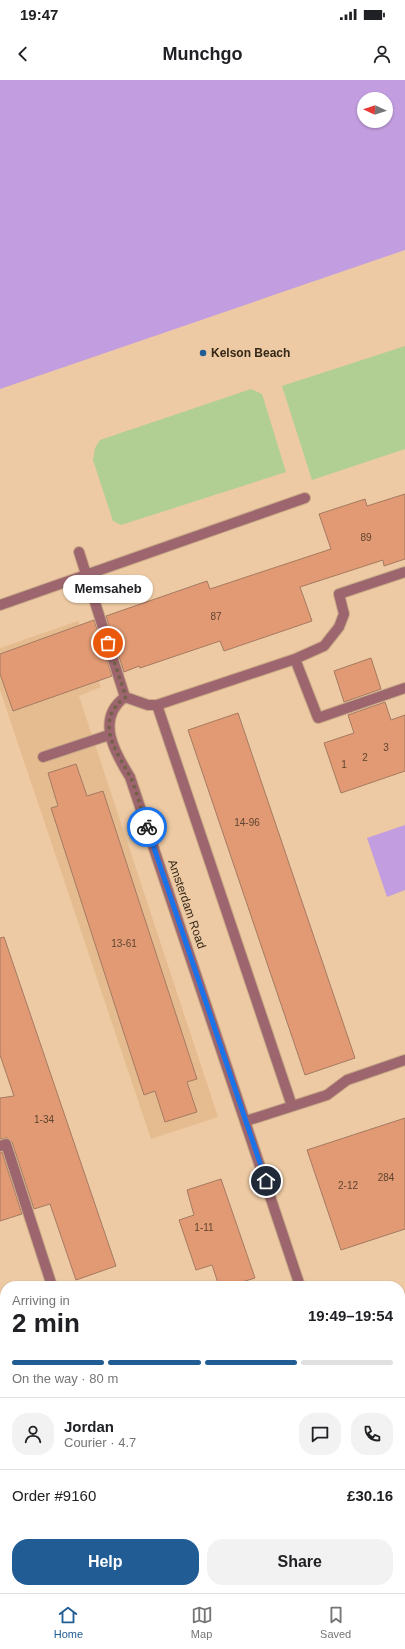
<!DOCTYPE html>
<meta charset="utf-8">
<style>
:root{--surface:#fff;--page:#f2f2f2;--text:#202124;--muted:#757577;--line:#e0e0e0;--accent:#215d94}
body{margin:0;font-family:Arial,sans-serif;background:var(--page);color:var(--text);height:100vh;display:flex;flex-direction:column;font-size:15px;white-space:nowrap}
*{box-sizing:border-box;margin:0}
p{font-size:13px;color:var(--muted)}
.icon{flex:none;width:22px;height:22px;fill:none;stroke:currentColor;stroke-width:2;stroke-linecap:round;stroke-linejoin:round}
.map{position:relative;flex:1;overflow:hidden}
.panel{position:absolute;left:0px;top:1201px;width:405px;height:312px;display:flex;flex-direction:column;background:var(--surface);border-radius:16px 16px 0 0;box-shadow:0 1px 3px #0004}
.panel>*{flex:none}
.needle{width:26px;rotate:274deg}
.buttons{position:absolute;left:357px;top:12px;display:grid;gap:8px}
.buttons a{display:grid;place-items:center;width:36px;height:36px;border-radius:50%;background:var(--surface);box-shadow:0 1px 3px #0004;font-size:20px}
.pin{position:absolute;display:grid;place-items:center;width:34px;height:34px;color:#fff;margin:-17px;border:2px solid #fff;border-radius:50%;box-shadow:0 1px 4px #0007}
.courier{position:absolute;display:grid;place-items:center;width:40px;height:40px;margin:-20px;border:3px solid #1a73e8;border-radius:50%;background:#fff;color:#222;box-shadow:0 1px 5px #0007}
.bubble{position:absolute;height:28px;border-radius:14px;background:var(--surface);box-shadow:0 1px 3px #0004;font-size:13px;font-weight:700;line-height:28px;text-align:center}
.summary em{font-style:normal;font-weight:700}
.summary div{display:flex;flex-direction:column-reverse}
.summary{display:flex;align-items:center;justify-content:space-between;height:68px;padding:0 12px}
h1{font-size:26px;font-weight:700;line-height:30px}
.bar{display:grid;grid-template-columns:repeat(4,1fr);gap:6px 4px;align-content:center;height:48px;padding:0 12px}
.bar i{height:5px;border-radius:3px;background:var(--line)}
.bar .active{background:var(--accent)}
.bar p{grid-column:span 4}
.line{display:flex;align-items:center;gap:10px;padding:0 12px;border-top:1px solid var(--line)}
.line div{flex:1}
.round{display:grid;place-items:center;flex:none;width:42px;height:42px;border-radius:16px;background:var(--page)}
.action{display:flex;gap:8px;margin-top:auto;padding:8px 12px}
.action a{flex:1;height:46px;border-radius:16px;background:var(--accent);color:#fff;font-size:16px;font-weight:700;line-height:46px;text-align:center}
.action a+a{background:var(--page);color:var(--text)}
.status{display:flex;justify-content:space-between;align-items:center;height:28px;padding:0 20px;background:var(--surface);direction:ltr}
.status svg{height:11px;fill:currentColor}
header{display:flex;justify-content:space-between;align-items:center;height:52px;padding:0 12px;background:var(--surface);font-size:18px;font-weight:700}
.tab-bar{display:flex;justify-content:space-around;align-items:center;height:56px;border-top:1px solid var(--line);background:var(--surface);font-size:11px;color:var(--muted)}
.tab-bar a{display:grid;justify-items:center;gap:2px}
.tab-bar .active{color:var(--accent)}
.map>svg:first-child{display:block}
.built{fill:#e4bc8f}
.green{fill:#b1cf92}
.water{fill:#c29ddf;fill-rule:evenodd}
.building{fill:#e19a73;stroke:#a57a62}
.lines{fill:none;stroke-linecap:round;stroke-linejoin:round}
.minor-casing{stroke:#c8a987;stroke-width:12}
.major-casing{stroke:#c8a987;stroke-width:12}
.minor{stroke:#9d656e;stroke-width:10}
.major{stroke:#5b0e24;stroke-width:10}
.done{stroke:#756049;stroke-width:4;stroke-dasharray:0 7.2}
.route{stroke:#1a73e8;stroke-width:5}
.poi-dot{fill:#215d94;stroke:#edcaa3;stroke-width:1.5}
.labels{text-anchor:middle;stroke-width:3;stroke-linejoin:round;paint-order:stroke}
.number-label{font-size:10px;fill:#5f442f}
.poi-label{font-size:12px;font-weight:bold;fill:#342718;stroke:#edcaa3;text-anchor:start}
.street-label{font-size:12px;fill:#342718;stroke:#edcaa3}
</style>
<div class="status"><b>19:47</b><svg viewBox="0 0 49 12"><path d="M0 12V9h3v3zM5 12V6h3v6zM10 12V3h3v9zM15 12V0h3v12zM26 1h20v11H26zM47 4h2v5h-2z"/></svg></div>
<header><svg class="icon" aria-label="back" viewBox="0 0 24 24"><path d="M15 5l-7 7 7 7"/></svg>Munchgo<svg class="icon" aria-label="person" viewBox="0 0 24 24"><circle cx="12" cy="8" r="4"/><path d="M4 21q1-7 8-7t8 7"/></svg></header>
<div class="map">
<svg width="405" height="1513" viewBox="0 0 405 1513">
<rect width="100%" height="100%" fill="#edcaa3"/>
<path class="built" d="M78 541 101 607 79 616 218 1037 151 1059 0 610V568Z
M405 1308V1513H0V1364L5 1363V1508H400V1309Z"/>
<path class="green" d="M405 266V369L312 400 282 306Z
M251 309 262 314 286 392 121 445 113 441 93 380 95 368 100 360Z
M5 1363V1508H86L84 1513H0V1364Z"/>
<path class="water" d="M0 0H405V170L0 309ZM364 19H386V41H364Z
M405 745V810L387 817 367 758Z"/>
<path class="building" d="M405 414V479L384 486 383 480 300 507 312 541 224 571 220 561 140 588 139 586 124 592 106 536 207 501 210 509 331 469 319 434 365 419 367 426Z
M94 540 112 596 13 631 0 594V574Z
M371 578 381 609 344 622 334 591Z
M385 622 391 640 405 635V691L341 713 324 663 354 653 348 635Z
M238 633 355 978 305 995 188 650Z
M76 684 87 716 103 711 197 999 187 1002 197 1032 165 1042 155 1011 144 1015 51 728 58 726 48 693Z
M4 857 116 1186 76 1200 50 1124 34 1129 12 1062 7 1058 0 1059V1018L14 1016 0 975V858Z
M405 1038V1149L341 1170 307 1070Z
M0 1072H2L22 1134 0 1141Z
M221 1099 255 1198 229 1206H219L212 1185 196 1190 179 1140 194 1135 187 1110Z"/>
<g class="lines">
<defs>
<path id="minor" d="M79 472 125 617
M0 525 305 418
M295 579 318 638 405 608
M125 617C95 639 115 673 130 697L300 1206
M125 617 148 625H157L295 579 324 566 339 547 344 534 339 514 405 492
M157 625 292 1026
M43 677 109 655
M246 1041 327 1015 347 1000 405 980
M0 1066 6 1064 52 1206
M400 1334 405 1333"/>
<path id="major" d="M400 1264H405
M0 1320 5 1319"/>
</defs>
<use href="#minor" class="minor-casing"/>
<use href="#major" class="major-casing"/>
<use href="#minor" class="minor"/>
<use href="#major" class="major"/>
</g>
<g class="lines">
<path class="done" d="M108 563 126 617C93 640 116 671 130 696 137 711 141 730 147 747"/>
<path class="route" d="M147 747 266 1101"/>
</g>
<circle class="poi-dot" cx="203" cy="273" r="4"/>
<g class="labels">
<g class="number-label">
<text x="366" y="461">89</text>
<text x="216" y="540">87</text>
<text x="386" y="671">3</text>
<text x="365" y="681">2</text>
<text x="344" y="688">1</text>
<text x="247" y="746">14-96</text>
<text x="124" y="867">13-61</text>
<text x="44" y="1043">1-34</text>
<text x="386" y="1101">284</text>
<text x="348" y="1109">2-12</text>
<text x="204" y="1151">1-11</text>
</g>
<g class="poi-label">
<text x="211" y="277">Kelson Beach</text>
</g>
<g class="street-label">
<text transform="translate(187 824) rotate(71)" y="4">Amsterdam Road</text>
</g>
</g>
</svg>
<div class="buttons">
<a><svg class="needle" viewBox="-14 -14 28 28"><path d="M0-13l5 13h-10z" fill="#e53935"/><path d="M0 13l5-13h-10z" fill="#757577"/></svg></a>
</div>
<div class="pin" style="left:108px;top:563px;background:#ea580c"><svg class="icon" aria-label="bag" viewBox="0 0 24 24"><path d="M5 8h14l-1 12H6zM9 8a3 3 0 0 1 6 0"/></svg></div>
<div class="pin" style="left:266px;top:1101px;background:#1f2937"><svg class="icon" aria-label="home" viewBox="0 0 24 24"><path d="M3 11l9-7 9 7M6 9v11h12V9"/></svg></div>
<div class="courier" style="left:147px;top:747px"><svg class="icon" aria-label="bike" viewBox="0 0 24 24"><circle cx="6" cy="16" r="4"/><circle cx="18" cy="16" r="4"/><path d="M6 16l4-8h5l3 8M10 8l3 8H6M13 5h3"/></svg></div>
<div class="bubble" style="left:63px;top:495px;width:90px">Memsaheb</div>
<section class="panel">
<div class="summary"><div><h1>2 min</h1><p>Arriving in</p></div><em>19:49–19:54</em></div>
<div class="bar"><i class="active"></i><i class="active"></i><i class="active"></i><i></i><p>On the way · 80 m</p></div>
<div class="line" style="height:72px"><a class="round"><svg class="icon" aria-label="person" viewBox="0 0 24 24"><circle cx="12" cy="8" r="4"/><path d="M4 21q1-7 8-7t8 7"/></svg></a><div><b>Jordan</b><p>Courier · 4.7</p></div><a class="round"><svg class="icon" aria-label="chat" viewBox="0 0 24 24"><path d="M4 5h16v11H9l-5 4z"/></svg></a><a class="round"><svg class="icon" aria-label="phone" viewBox="0 0 24 24"><path d="M5 4h4l2 5-3 2q2 4 5 5l2-3 5 2v4C11 20 4 13 5 4z"/></svg></a></div>
<div class="line" style="height:52px"><div>Order #9160</div><b>£30.16</b></div>
<div class="action"><a>Help</a><a>Share</a></div>
</section>
</div>
<nav class="tab-bar">
<a class="active"><svg class="icon" aria-label="home" viewBox="0 0 24 24"><path d="M3 11l9-7 9 7M6 9v11h12V9"/></svg>Home</a>
<a><svg class="icon" aria-label="map" viewBox="0 0 24 24"><path d="M3 6l6-2 6 2 6-2v14l-6 2-6-2-6 2zM9 4v14M15 6v14"/></svg>Map</a>
<a><svg class="icon" aria-label="saved" viewBox="0 0 24 24"><path d="M7 4h10v16l-5-4-5 4z"/></svg>Saved</a>
</nav>
